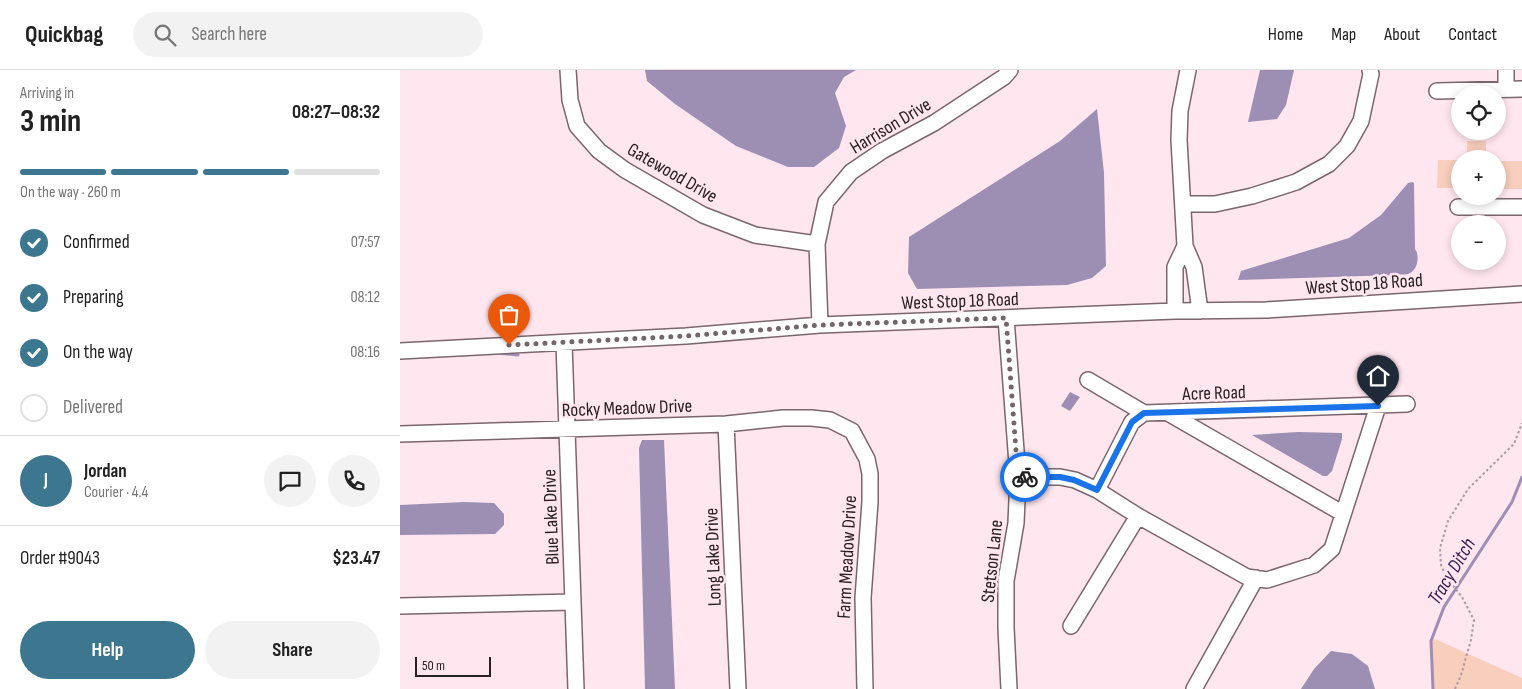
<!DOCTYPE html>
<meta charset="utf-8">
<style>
:root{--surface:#fff;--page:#f2f2f2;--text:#222;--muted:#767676;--line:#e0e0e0;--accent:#3c778f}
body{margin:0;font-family:"Sofia Sans Condensed",sans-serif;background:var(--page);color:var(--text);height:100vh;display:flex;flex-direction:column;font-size:19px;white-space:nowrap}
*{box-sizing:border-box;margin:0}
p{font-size:16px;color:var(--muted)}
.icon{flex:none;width:28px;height:28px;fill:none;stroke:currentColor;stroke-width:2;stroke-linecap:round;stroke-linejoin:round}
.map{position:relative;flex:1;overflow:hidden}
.side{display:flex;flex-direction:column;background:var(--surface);width:400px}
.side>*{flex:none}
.fabs{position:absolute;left:1051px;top:15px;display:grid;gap:10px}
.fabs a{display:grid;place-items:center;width:55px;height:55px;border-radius:50%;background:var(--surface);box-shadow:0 2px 8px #0003;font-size:25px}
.scale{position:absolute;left:15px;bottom:12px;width:76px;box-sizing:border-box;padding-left:5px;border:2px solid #292023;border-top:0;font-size:14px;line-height:18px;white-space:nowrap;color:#292023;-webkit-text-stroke:4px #ffe6ef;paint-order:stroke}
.pin{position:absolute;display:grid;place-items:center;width:42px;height:42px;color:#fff;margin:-51px -21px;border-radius:50% 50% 50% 0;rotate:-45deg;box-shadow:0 0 5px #0007}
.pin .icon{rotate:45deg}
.courier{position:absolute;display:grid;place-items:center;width:50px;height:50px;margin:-25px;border:4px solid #1a73e8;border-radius:50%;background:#fff;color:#222;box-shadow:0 1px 6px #0007}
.headline em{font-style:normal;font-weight:700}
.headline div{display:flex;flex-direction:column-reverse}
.headline{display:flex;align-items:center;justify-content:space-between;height:85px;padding:0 20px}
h1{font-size:32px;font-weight:700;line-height:38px}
.bar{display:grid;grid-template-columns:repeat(4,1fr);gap:8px 5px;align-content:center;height:60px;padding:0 20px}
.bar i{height:6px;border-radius:4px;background:var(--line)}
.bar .current{background:var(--accent)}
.bar p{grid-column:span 4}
.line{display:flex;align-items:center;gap:12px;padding:0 20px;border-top:1px solid var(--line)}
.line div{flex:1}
.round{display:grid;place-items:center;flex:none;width:52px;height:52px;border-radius:26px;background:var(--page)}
ol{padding:0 20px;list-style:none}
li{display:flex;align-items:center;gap:15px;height:55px}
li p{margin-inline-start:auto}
li .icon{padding:5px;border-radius:50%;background:var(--accent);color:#fff;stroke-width:4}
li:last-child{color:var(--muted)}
li i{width:28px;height:28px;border:2px solid var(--line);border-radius:50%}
.button{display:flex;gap:10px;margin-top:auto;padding:10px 20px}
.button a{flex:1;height:58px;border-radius:30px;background:var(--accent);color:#fff;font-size:20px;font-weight:700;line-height:58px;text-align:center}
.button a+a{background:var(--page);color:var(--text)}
header{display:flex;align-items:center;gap:30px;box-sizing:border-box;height:70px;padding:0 25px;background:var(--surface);border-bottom:1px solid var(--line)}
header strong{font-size:24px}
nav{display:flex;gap:28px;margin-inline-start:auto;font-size:18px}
.search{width:350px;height:45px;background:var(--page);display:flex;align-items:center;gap:12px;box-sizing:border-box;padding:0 18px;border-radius:28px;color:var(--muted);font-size:19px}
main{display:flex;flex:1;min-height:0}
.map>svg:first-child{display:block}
.green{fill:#f8cebc}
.water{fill:#9d8eb4}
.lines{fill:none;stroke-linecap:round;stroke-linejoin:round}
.stream{stroke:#9d8eb4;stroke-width:3}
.minor-casing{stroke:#7b666e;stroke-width:18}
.path{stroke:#ad9aa1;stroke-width:2;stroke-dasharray:2.5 2.5;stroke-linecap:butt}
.minor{stroke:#fff;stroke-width:15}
.done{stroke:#74656a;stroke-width:5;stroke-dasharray:0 9}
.route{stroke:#1a73e8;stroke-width:6}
.labels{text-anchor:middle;stroke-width:5;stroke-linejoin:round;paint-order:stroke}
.street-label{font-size:19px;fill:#292023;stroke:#ffe6ef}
.water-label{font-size:20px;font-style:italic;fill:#331d4e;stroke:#ffe6ef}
</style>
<header>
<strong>Quickbag</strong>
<div class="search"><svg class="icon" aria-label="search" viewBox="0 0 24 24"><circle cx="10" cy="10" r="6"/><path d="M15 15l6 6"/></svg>Search here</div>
<nav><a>Home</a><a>Map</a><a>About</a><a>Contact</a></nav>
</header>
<main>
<section class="side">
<div class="headline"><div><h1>3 min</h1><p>Arriving in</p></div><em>08:27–08:32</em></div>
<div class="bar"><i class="current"></i><i class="current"></i><i class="current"></i><i></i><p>On the way · 260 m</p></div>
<ol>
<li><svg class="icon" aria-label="check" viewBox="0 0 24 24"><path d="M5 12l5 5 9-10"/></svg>Confirmed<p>07:57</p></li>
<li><svg class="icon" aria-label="check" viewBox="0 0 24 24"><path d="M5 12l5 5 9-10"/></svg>Preparing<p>08:12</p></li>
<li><svg class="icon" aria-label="check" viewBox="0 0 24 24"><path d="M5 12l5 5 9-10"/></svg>On the way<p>08:16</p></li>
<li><i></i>Delivered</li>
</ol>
<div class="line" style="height:90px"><b class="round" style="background:var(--accent);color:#fff">J</b><div><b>Jordan</b><p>Courier · 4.4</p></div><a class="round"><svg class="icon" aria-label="chat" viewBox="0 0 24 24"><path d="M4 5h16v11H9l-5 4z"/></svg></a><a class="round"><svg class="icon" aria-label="phone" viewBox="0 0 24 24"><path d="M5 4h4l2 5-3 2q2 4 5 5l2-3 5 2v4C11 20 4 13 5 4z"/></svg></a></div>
<div class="line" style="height:65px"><div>Order #9043</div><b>$23.47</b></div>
<div class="button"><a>Help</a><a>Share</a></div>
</section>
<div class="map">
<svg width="1122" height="619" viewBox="0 0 1122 619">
<rect width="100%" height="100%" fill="#ffe6ef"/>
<path class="green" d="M1067 71H1086V87H1067Z
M1038 90H1060V118H1037Z
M1098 91H1122V119H1098Z
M1035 569 1122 608V619H1033L1031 571Z"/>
<path class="water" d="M245 0H456L444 7 435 23 446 56 439 78 414 97H388L336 76 275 34 247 11Z
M860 0H894L886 35 877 49 848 52Z
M697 39 704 103 706 196 692 208 667 215 517 219 508 203 509 167 660 71Z
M1012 112 1014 113 1015 179C1020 185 1018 201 1008 204 1004 205 999 204 995 205L838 210 841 201 949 168 981 145 1008 113Z
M670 322 680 327 670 341 661 336Z
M898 362 942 363V369L932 401 927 406H923L852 365Z
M242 370H264L275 619H245L239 378Z
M64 432 94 433 104 444V455L95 464 0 465V435Z
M931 581 952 584 968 596 975 619H901L914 599Z"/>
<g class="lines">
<path class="stream" d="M98 283 118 285
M1033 619 1031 571 1044 537 1112 432 1122 407"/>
<defs>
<path id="minor" d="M168 0 170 30 177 56 199 81 225 100 303 145 355 165 417 174
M788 0 780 41 779 70 785 176 794 197 800 241
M1106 0V19
M1037 21 1122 19
M783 134H815L852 126 896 112 929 94 947 76 961 51 971 4 970 0
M1058 137H1122
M775 241V197L785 176
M606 248 618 407 616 453 606 511V558L609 619
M420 255 417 174 426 132 451 102 482 81 534 53 604 7 610 0
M164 273 176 619
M0 281 286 266 420 255 775 241 866 240 1122 224
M688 310 744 343
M768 343 942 443
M326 354 338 619
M0 364 326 354 383 348H411L430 350 452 361 467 389 470 404V432L463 528 465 619
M618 407H660L675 410 697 420 738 446 847 507 867 510 914 495 932 479 978 336
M697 420 732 352 744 343 1007 334
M0 536 173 532
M671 556 738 446
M794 619 856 508"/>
</defs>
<use href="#minor" class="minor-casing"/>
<path class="path" d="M1055 619 1061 605 1071 570 1074 550 1062 527 1046 507 1041 495 1040 478 1048 451 1068 419 1114 374 1122 353"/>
<use href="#minor" class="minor"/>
</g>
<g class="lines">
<path class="done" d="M109 275 286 266 420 255 606 248 618 407H625"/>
<path class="route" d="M625 407H660L674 410 697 420 732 352 744 343 978 336"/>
</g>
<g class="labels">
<g class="street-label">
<text transform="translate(490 55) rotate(-31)" y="7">Harrison Drive</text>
<text transform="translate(273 102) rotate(30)" y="7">Gatewood Drive</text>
<text transform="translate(964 213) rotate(-4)" y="7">West Stop 18 Road</text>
<text transform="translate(560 230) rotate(-2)" y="7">West Stop 18 Road</text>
<text transform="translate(814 322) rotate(-2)" y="7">Acre Road</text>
<text transform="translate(227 337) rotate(-2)" y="7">Rocky Meadow Drive</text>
<text transform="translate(150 447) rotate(-92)" y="7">Blue Lake Drive</text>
<text transform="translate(312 487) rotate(-92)" y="7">Long Lake Drive</text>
<text transform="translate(446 487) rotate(-87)" y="7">Farm Meadow Drive</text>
<text transform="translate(591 491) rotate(-84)" y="7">Stetson Lane</text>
</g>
<g class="water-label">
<text transform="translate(1051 501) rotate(-59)" y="7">Tracy Ditch</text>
</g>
</g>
</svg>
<div class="fabs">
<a><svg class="icon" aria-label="locate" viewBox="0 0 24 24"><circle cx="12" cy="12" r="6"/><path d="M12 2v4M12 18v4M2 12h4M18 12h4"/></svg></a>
<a>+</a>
<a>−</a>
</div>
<div class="scale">50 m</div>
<div class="pin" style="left:109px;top:275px;background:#ea580c"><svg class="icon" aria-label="bag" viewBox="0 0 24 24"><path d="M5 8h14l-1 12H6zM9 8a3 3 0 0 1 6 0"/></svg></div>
<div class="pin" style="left:978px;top:336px;background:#1f2937"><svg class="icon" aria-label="home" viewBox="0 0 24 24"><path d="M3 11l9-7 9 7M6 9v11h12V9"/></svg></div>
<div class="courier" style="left:625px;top:407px"><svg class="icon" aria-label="bike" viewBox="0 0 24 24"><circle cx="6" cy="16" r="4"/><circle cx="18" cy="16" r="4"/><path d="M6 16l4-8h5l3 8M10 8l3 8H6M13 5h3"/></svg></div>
</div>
</main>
